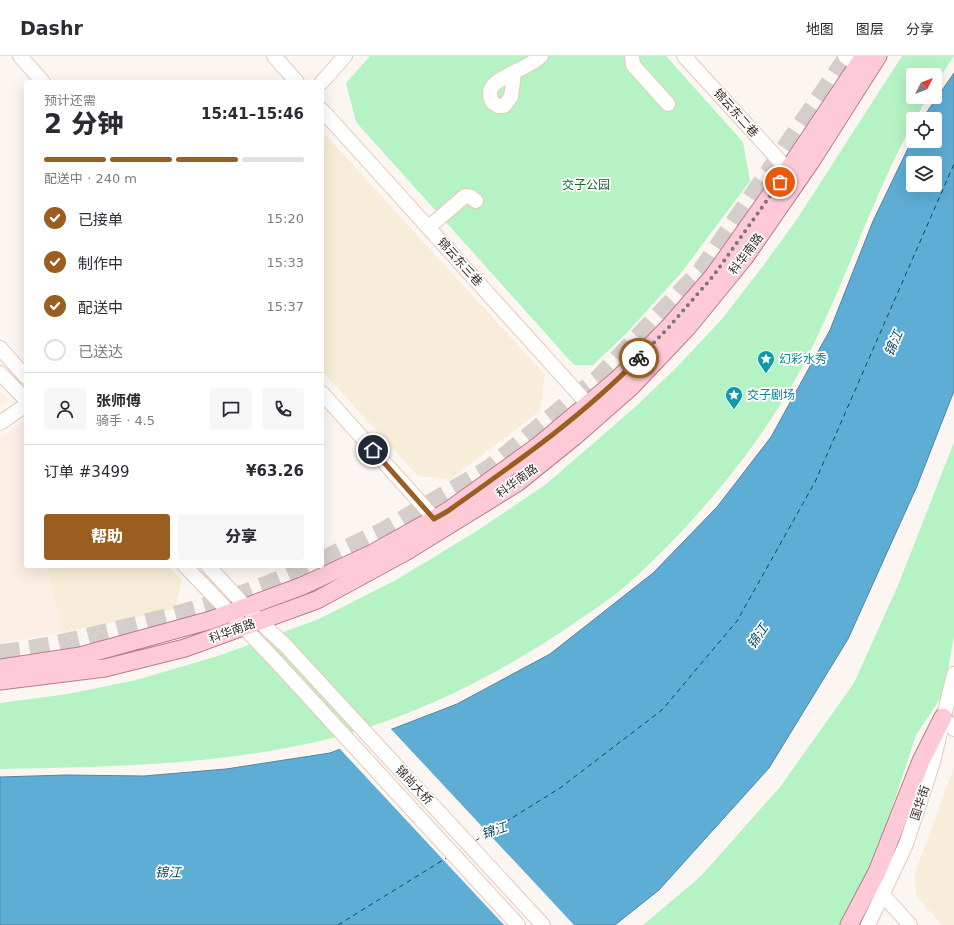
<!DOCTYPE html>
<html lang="zh">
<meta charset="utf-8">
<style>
:root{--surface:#fff;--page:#f7f7f7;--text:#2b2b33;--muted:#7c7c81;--line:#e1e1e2;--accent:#9a5e20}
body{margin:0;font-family:"DejaVu Sans","Noto Sans SC",sans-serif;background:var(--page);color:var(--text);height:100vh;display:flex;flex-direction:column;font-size:15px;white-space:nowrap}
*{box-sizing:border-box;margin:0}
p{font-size:13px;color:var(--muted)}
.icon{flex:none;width:22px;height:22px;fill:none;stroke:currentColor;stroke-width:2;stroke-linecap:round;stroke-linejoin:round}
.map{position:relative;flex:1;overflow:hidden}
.panel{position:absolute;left:24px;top:24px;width:300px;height:488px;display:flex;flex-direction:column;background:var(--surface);border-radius:4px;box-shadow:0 4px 16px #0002}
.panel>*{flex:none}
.needle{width:26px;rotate:48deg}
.controls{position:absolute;left:906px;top:12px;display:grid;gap:8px}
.controls a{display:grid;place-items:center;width:36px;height:36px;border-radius:4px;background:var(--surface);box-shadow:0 4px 16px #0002;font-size:20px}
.pin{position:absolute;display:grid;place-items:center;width:34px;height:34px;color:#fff;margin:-17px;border:2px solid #fff;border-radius:50%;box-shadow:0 1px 4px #0007}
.courier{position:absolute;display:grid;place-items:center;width:40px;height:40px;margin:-20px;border:3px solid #9a5e20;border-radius:50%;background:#fff;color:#222;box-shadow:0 1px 5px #0007}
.overview em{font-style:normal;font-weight:800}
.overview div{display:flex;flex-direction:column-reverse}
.overview{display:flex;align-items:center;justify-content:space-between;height:68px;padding:0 20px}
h1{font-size:26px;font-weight:800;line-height:30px}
.bar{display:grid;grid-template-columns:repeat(4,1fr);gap:6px 4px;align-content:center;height:48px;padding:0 20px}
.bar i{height:5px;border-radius:3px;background:var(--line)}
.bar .on{background:var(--accent)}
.bar p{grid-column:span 4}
.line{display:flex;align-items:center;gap:10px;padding:0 20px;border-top:1px solid var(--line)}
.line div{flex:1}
.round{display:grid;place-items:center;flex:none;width:42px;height:42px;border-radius:4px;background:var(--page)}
ol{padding:0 20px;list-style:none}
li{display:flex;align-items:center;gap:12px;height:44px}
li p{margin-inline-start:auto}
li .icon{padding:4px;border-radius:50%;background:var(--accent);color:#fff;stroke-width:4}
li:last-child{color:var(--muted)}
li i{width:22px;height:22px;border:2px solid var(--line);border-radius:50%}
.action{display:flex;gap:8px;margin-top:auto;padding:8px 20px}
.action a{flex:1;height:46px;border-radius:4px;background:var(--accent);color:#fff;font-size:16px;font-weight:800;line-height:46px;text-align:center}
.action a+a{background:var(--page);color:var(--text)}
header{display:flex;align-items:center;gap:24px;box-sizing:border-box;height:56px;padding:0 20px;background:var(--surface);border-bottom:1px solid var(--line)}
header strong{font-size:19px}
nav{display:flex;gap:22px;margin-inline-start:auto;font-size:14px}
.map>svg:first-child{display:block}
.commercial{fill:#f7edd8}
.built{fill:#fceee4}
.green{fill:#b6f3c4}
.water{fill:#5eadd4;stroke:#5387a0;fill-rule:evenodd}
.pier{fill:#fcf6f3}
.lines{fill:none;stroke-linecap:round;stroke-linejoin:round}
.ferry{stroke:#084b66;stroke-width:1;stroke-dasharray:5 4;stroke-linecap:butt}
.major-tunnel{stroke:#d5ceca;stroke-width:17;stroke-dasharray:17 8;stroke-linecap:butt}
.highway-tunnel{stroke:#d5ceca;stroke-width:20;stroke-dasharray:20 10;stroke-linecap:butt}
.minor-casing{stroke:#e5c9b7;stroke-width:16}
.major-casing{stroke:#b97d8a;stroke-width:19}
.minor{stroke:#fff;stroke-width:14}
.major{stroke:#fecad8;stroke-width:17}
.done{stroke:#7e756f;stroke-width:4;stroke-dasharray:0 7.2}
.route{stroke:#9a5e20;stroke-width:5}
.labels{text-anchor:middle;stroke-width:3.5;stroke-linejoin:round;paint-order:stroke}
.street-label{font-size:12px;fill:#3a2f28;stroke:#fff}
.park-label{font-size:12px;fill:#1d6436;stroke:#fff}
.culture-label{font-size:12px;fill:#0d838f;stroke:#fff;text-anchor:start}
.water-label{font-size:13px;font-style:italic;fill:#084b66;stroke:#fff}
</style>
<header>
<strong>Dashr</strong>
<nav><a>地图</a><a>图层</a><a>分享</a></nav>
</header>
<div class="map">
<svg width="954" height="869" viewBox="0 0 954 869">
<rect width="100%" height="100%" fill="#fcf6f3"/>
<path class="commercial" d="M322 75 545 319 540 355 449 424 417 419 322 315Z
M46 510H169L182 524 175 553 63 576Z
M954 711V869H942L917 841 914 820Z"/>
<path class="built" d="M0 335 9 344 0 350Z
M26 364V510H46L63 576 0 587V382Z"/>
<path class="green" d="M370 0H666L743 86 750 125 681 217 626 278 593 309H574L356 66 346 27Z
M902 0H954L935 29V19H913V41H928C876 125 848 225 801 313 758 393 696 466 629 527 612 542 592 555 573 568 501 617 421 658 336 681 228 709 112 711 0 713V647L68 638 136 624 218 600 319 563 396 524 472 478 545 429 634 352 677 311 722 263 763 210 797 163Z
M954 386V580L944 637 916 679 868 825 839 869H643L700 821 780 731 854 627 899 527Z"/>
<path class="water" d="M954 17V335L917 430 848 583 769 712 659 834 615 869H0V721L66 719 144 720 226 713 330 697 457 648 550 598 653 517 717 451 771 381 830 274 873 165 913 82V85H935V63H922ZM913 107H935V129H913Z"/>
<path class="pier" d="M390 672 574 869H504L339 692Z"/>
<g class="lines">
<path class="ferry" d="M475 785 560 732 662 654 737 565 815 426 954 108
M338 869 448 801"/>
<path class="major-tunnel" d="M887 812 911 758"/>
<path class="highway-tunnel" d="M322 505 385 475 490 413 600 322 702 215 849 0
M0 598C33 595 64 588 95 580 169 563 244 543 312 510"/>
<defs>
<path id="minor" d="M20 0 43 26
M274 0 297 26
M632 0 633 9 668 48
M684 0 788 114
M845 0 858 10
M514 17 511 41 504 50H498L492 46C490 41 489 35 492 31 499 20 529 12 541 0
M322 26 345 0
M322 54 595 356
M429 171 465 140 471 141 476 145
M0 292 26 321
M0 317 26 344
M322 337 435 463
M0 367 26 349
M185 510 273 602 518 869
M208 510 259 565 285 589 543 869
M943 661 954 673
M883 839 910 869
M868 869 906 788 933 706 954 618"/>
<path id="major" d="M0 612 80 600 211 564 302 530 373 497 448 455 538 390 619 322 669 271 714 219 788 114 864 0
M0 625 105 612 185 592 317 544 407 495 517 427 574 381 632 330 687 272 745 201 812 104 878 0
M849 869 877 816 921 705 943 661"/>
</defs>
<use href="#minor" class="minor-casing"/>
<use href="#major" class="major-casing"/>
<use href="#minor" class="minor"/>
<use href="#major" class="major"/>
</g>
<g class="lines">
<path class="done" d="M639 302 669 271 714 219 780 126"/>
<path class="route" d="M373 394 434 463 448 455C514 408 582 361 639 302"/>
</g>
<defs>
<symbol id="sight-pin" viewBox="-11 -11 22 30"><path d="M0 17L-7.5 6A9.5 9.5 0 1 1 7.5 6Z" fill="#0f9aa8" stroke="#fff"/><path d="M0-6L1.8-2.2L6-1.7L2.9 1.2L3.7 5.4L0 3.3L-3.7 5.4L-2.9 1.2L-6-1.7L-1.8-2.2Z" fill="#fff"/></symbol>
</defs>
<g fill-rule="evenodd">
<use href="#sight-pin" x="756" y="293" width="20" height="27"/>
<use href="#sight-pin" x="724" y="329" width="20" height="27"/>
</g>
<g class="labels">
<g class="street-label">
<text transform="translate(736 57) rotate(48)" y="4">锦云东二巷</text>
<text transform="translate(746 198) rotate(-53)" y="4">科华南路</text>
<text transform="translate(460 206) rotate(48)" y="4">锦云东三巷</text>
<text transform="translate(517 425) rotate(-36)" y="4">科华南路</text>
<text transform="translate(232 575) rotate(-20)" y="4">科华南路</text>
<text transform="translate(414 729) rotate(47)" y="4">锦尚大桥</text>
<text transform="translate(920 747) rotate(-72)" y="4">国华街</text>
</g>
<g class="park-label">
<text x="586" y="133">交子公园</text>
</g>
<g class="culture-label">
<text x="779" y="307">幻彩水秀</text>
<text x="747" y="343">交子剧场</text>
</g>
<g class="water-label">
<text transform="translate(893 287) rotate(-66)" y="5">锦江</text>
<text transform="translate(757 580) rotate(-56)" y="5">锦江</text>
<text transform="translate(494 774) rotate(-18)" y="5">锦江</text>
<text x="168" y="821">锦江</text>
</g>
</g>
</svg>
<div class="controls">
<a><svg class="needle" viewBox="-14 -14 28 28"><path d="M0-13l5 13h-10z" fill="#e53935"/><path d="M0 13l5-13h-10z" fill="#7c7c81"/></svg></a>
<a><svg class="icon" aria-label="locate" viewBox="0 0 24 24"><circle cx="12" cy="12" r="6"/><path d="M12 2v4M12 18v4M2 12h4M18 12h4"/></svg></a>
<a><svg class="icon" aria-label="layers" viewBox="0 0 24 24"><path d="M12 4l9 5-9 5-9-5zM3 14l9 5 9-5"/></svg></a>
</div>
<div class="pin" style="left:780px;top:126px;background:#ea580c"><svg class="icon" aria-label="bag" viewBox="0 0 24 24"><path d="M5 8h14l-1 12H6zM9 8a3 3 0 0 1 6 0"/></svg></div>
<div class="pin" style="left:373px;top:394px;background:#1f2937"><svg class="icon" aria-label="home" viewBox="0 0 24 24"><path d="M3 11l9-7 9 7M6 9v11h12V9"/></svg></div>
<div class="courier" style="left:639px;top:302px"><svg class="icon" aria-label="bike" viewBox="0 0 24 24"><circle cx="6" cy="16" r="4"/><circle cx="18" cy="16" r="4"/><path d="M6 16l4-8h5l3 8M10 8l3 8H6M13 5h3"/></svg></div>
<section class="panel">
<div class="overview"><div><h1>2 分钟</h1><p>预计还需</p></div><em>15:41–15:46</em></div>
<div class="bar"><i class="on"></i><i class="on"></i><i class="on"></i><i></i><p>配送中 · 240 m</p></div>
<ol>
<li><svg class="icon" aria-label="check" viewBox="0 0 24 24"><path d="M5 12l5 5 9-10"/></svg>已接单<p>15:20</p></li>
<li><svg class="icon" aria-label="check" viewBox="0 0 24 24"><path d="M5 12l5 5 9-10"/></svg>制作中<p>15:33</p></li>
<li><svg class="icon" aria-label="check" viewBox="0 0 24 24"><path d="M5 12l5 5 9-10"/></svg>配送中<p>15:37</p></li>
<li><i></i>已送达</li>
</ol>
<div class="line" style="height:72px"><a class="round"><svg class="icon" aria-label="person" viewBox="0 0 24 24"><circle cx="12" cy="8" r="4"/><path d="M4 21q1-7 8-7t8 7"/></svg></a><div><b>张师傅</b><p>骑手 · 4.5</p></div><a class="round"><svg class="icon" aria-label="chat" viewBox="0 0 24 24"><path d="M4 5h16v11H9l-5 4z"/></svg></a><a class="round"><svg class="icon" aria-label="phone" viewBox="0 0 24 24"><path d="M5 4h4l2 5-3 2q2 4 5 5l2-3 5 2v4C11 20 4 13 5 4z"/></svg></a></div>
<div class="line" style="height:52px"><div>订单 #3499</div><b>¥63.26</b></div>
<div class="action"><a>帮助</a><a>分享</a></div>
</section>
</div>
